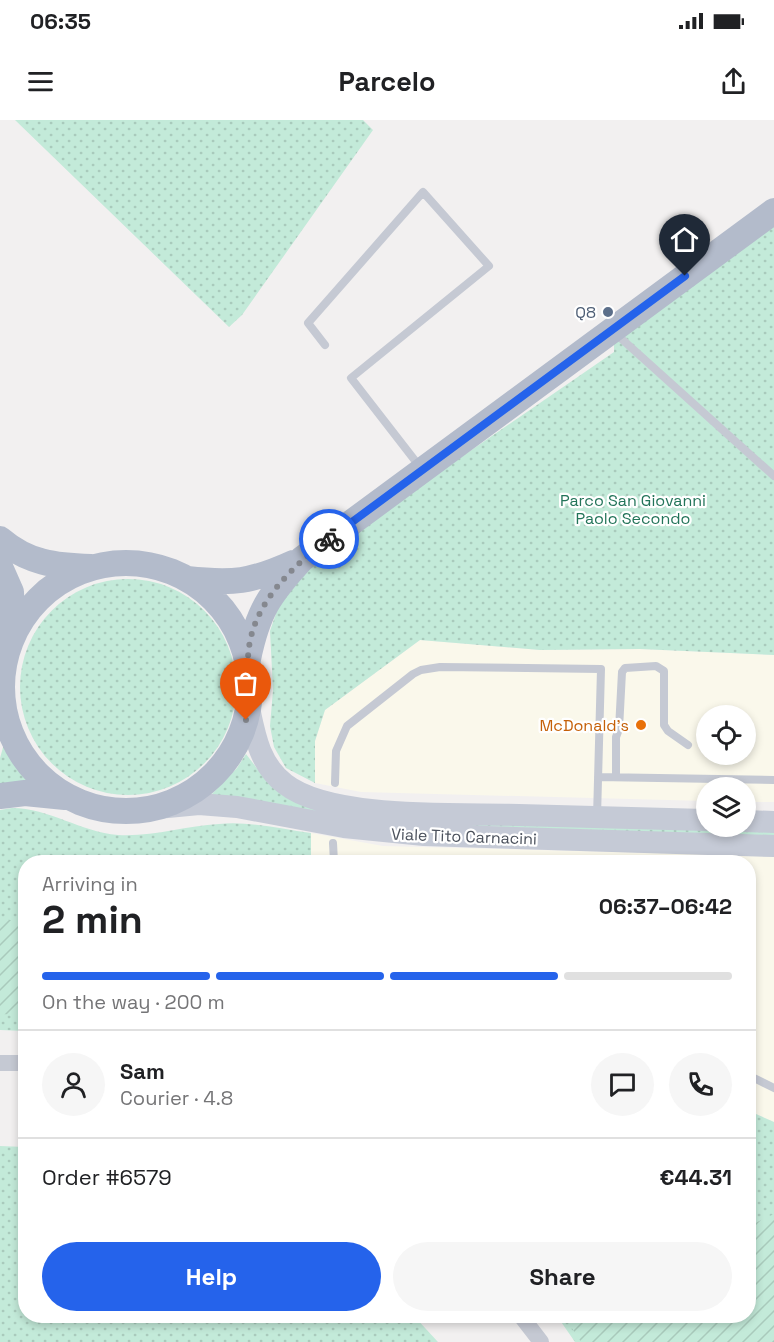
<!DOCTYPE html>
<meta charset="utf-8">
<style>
:root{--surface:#fff;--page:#f6f6f6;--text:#202124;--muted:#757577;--line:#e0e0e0;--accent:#2563eb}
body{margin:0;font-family:"Space Grotesk",sans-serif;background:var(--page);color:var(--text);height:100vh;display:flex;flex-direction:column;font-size:22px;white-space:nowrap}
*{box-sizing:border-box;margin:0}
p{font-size:20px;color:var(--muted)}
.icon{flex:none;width:33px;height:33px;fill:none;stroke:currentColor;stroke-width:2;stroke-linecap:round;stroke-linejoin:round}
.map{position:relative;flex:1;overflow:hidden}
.drawer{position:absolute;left:18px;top:735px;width:738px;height:468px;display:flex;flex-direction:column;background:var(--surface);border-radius:24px;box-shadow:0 3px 9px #0003}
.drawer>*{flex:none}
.fabs{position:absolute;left:696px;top:585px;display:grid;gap:12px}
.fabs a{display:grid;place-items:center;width:60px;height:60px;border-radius:50%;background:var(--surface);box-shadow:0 3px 9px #0003;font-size:30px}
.pin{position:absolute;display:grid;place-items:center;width:51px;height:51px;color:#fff;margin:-62px -26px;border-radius:50% 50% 50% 0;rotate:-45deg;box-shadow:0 0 6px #0007}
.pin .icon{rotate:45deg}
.courier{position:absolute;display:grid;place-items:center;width:60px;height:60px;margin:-30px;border:4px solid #2563eb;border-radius:50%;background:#fff;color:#222;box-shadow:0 2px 8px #0007}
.summary em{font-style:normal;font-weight:700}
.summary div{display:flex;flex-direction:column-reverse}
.summary{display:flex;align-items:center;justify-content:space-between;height:102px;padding:0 24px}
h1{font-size:39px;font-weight:700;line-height:45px}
.bar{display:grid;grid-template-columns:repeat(4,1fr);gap:9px 6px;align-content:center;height:72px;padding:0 24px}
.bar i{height:8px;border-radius:4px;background:var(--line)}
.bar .selected{background:var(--accent)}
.bar p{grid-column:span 4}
.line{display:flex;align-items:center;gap:15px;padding:0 24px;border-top:2px solid var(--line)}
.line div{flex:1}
.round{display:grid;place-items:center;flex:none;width:63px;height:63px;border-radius:32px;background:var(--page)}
.primary-button{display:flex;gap:12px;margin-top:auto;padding:12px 24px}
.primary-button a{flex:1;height:69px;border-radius:36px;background:var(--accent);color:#fff;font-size:24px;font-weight:700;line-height:69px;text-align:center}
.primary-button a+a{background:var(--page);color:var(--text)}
.status{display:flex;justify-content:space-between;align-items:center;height:42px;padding:0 30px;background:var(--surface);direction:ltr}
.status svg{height:16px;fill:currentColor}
header{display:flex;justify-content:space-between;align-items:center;height:78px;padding:0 24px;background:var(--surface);font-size:27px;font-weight:700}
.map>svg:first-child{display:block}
.commercial{fill:#faf8eb;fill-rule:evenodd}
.grass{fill:url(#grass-dots)}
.garden{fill:url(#garden-furrows)}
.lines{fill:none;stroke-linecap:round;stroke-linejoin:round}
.lane{stroke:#c5c9d3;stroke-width:8}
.street{stroke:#c5c9d3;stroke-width:16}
.secondary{stroke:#c5cad6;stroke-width:22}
.primary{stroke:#b3bbcb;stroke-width:26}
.done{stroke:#85888f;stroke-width:6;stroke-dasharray:0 10.8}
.route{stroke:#2563eb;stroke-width:8}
.service-dot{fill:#5c6f8a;stroke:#fff;stroke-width:2}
.food-dot{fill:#e8710a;stroke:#fff;stroke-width:2}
.labels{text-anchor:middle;stroke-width:4.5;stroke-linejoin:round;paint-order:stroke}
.service-label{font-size:16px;fill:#4e5e75;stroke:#fff;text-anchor:end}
.park-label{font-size:16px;fill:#227459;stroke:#fff}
.food-label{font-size:16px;fill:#c56008;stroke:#fff;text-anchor:end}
.street-label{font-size:16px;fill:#4a505b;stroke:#fff}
</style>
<div class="status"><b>06:35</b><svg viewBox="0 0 49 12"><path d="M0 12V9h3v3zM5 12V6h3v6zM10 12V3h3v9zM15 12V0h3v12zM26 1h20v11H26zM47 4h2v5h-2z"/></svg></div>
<header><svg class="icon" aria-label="menu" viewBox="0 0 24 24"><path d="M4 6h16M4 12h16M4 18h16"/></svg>Parcelo<svg class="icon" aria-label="share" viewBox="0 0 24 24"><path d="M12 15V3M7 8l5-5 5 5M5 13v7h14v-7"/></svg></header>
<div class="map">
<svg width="774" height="1222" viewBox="0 0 774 1222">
<defs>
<pattern id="grass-dots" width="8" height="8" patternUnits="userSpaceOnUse" patternTransform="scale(1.5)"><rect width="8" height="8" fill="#c3ead9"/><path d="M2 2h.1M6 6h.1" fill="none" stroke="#a9cabc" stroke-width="1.8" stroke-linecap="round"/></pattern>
<pattern id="garden-furrows" width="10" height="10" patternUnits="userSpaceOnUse" patternTransform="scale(1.5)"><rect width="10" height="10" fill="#c3ead9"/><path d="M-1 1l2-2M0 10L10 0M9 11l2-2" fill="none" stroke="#a9cabc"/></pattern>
</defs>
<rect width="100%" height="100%" fill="#f2f0f0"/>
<path class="commercial" d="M420 520 540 530 640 529 774 535V682H746V668H706V681L361 672 315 663V621L325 590ZM706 596H746V634H706Z
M311 713 383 726 774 736V1002L749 991 748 742H311Z"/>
<path class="grass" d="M15 0H363L373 10 242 195 229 207Z
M774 91V535L640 529 540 530 420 520 325 590 315 621V663L286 648 274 627 270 606 273 570 270 511 285 467 409 373 614 232V215Z
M20 567a108 108 0 1 1 216 0a108 108 0 1 1-216 0Z
M4 624 15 645 35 663 0 666V638Z
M246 634 259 651 412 698 774 710V716L413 704 367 701 211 675 237 648Z
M12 688C49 688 81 712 118 715 152 717 185 706 219 704 249 701 281 709 311 713V742H26L25 911 0 910V690Z
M749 991 774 1002V1222H575L557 1196H748Z
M0 1026 25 1027 26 1196H414L438 1222H0Z"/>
<path class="garden" d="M0 800H25V903L24 895 0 894Z
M774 1094V1222H581L564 1196H748L749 1096 753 1104Z"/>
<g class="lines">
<path class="lane" d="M615 213 774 356
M325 225 308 203 423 72 489 146 351 258 420 347
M598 657 774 660
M616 657V617L619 609 622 552 625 548 656 546 664 551V605L668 611 688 625
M335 663 336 631 347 606 413 554 421 550 440 547 601 549 597 697
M333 723 334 742
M748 955 774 968"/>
<path class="street" d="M0 943H26
M521 1196 541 1222"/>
<path class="secondary" d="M249 588C255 617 260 645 285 664 331 700 460 693 519 695 581 697 644 698 706 700
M157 688 199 684 237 687 344 707 424 715 774 726
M746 701 774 702"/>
<path class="primary" d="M0 419C28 443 55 446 91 447
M2 567a124 124 0 1 1 248 0a124 124 0 1 1-248 0Z
M0 447 11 472 13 515
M187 459C233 464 251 462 293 443
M248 539C258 491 269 475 302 439L774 91
M0 676 25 673 65 677"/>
</g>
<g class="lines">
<path class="done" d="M246 600C251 579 247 562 248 541 248 488 290 448 329 419"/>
<path class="route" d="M329 419 685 156"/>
</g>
<circle class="service-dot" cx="608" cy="192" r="6"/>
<circle class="food-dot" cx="641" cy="605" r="6"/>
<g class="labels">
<g class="service-label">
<text x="596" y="198">Q8</text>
</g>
<g class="park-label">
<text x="633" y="386">Parco San Giovanni<tspan x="633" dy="18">Paolo Secondo</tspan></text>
</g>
<g class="food-label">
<text x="629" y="611">McDonald's</text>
</g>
<g class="street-label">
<text transform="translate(464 716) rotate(2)" y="6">Viale Tito Carnacini</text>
</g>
</g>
</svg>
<div class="fabs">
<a><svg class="icon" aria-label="locate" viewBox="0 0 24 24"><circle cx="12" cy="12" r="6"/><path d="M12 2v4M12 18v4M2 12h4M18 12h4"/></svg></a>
<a><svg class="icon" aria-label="layers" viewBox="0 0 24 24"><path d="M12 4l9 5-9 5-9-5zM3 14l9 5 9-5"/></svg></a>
</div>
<div class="pin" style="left:246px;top:600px;background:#ea580c"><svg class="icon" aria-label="bag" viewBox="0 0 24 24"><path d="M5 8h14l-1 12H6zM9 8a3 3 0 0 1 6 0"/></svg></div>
<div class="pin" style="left:685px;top:156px;background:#1f2937"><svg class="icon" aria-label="home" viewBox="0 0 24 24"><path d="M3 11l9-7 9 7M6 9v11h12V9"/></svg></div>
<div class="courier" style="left:329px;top:419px"><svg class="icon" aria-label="bike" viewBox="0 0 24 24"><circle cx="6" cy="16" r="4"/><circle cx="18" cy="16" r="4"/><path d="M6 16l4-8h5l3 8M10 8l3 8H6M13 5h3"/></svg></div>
<section class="drawer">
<div class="summary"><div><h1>2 min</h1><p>Arriving in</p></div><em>06:37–06:42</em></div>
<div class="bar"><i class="selected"></i><i class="selected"></i><i class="selected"></i><i></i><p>On the way · 200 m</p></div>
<div class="line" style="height:108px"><a class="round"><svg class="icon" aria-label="person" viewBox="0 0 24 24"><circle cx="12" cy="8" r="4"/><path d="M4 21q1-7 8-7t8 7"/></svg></a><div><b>Sam</b><p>Courier · 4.8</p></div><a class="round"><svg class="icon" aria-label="chat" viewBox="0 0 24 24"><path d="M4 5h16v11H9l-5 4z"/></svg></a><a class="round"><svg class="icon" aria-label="phone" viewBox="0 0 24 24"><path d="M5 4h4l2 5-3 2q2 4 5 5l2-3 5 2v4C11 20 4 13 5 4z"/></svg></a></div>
<div class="line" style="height:78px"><div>Order #6579</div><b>€44.31</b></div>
<div class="primary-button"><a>Help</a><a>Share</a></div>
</section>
</div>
